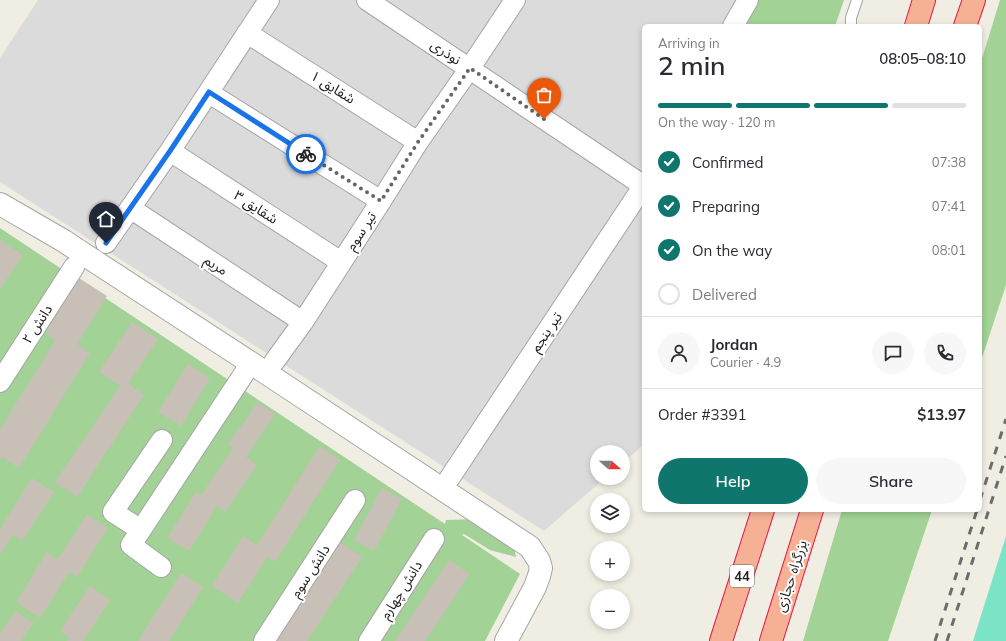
<!DOCTYPE html>
<meta charset="utf-8">
<style>
:root{--surface:#fff;--page:#f7f7f7;--text:#2b2b33;--muted:#7c7c81;--line:#e1e1e2;--accent:#0f766e}
body{margin:0;font-family:Mulish,"Noto Sans Arabic",sans-serif;background:var(--page);color:var(--text);height:100vh;display:flex;flex-direction:column;font-size:15px;white-space:nowrap}
*{box-sizing:border-box;margin:0}
p{font-size:13px;color:var(--muted)}
.icon{flex:none;width:22px;height:22px;fill:none;stroke:currentColor;stroke-width:2;stroke-linecap:round;stroke-linejoin:round}
.map{position:relative;flex:1;overflow:hidden}
.panel{position:absolute;left:642px;top:24px;width:340px;height:488px;display:flex;flex-direction:column;background:var(--surface);border-radius:6px;box-shadow:0 2px 6px #0003}
.panel>*{flex:none}
.needle{width:26px;rotate:111deg}
.buttons{position:absolute;left:590px;top:445px;display:grid;gap:8px}
.buttons a{display:grid;place-items:center;width:40px;height:40px;border-radius:50%;background:var(--surface);box-shadow:0 2px 6px #0003;font-size:20px}
.pin{position:absolute;display:grid;place-items:center;width:34px;height:34px;color:#fff;margin:-41px -17px;border-radius:50% 50% 50% 0;rotate:-45deg;box-shadow:0 0 4px #0007}
.pin .icon{rotate:45deg}
.courier{position:absolute;display:grid;place-items:center;width:40px;height:40px;margin:-20px;border:3px solid #1a73e8;border-radius:50%;background:#fff;color:#222;box-shadow:0 1px 5px #0007}
.headline em{font-style:normal;font-weight:600}
.headline div{display:flex;flex-direction:column-reverse}
.headline{display:flex;align-items:center;justify-content:space-between;height:68px;padding:0 16px}
h1{font-size:26px;font-weight:600;line-height:30px}
.bar{display:grid;grid-template-columns:repeat(4,1fr);gap:6px 4px;align-content:center;height:48px;padding:0 16px}
.bar i{height:5px;border-radius:3px;background:var(--line)}
.bar .current{background:var(--accent)}
.bar p{grid-column:span 4}
.line{display:flex;align-items:center;gap:10px;padding:0 16px;border-top:1px solid var(--line)}
.line div{flex:1}
.round{display:grid;place-items:center;flex:none;width:42px;height:42px;border-radius:21px;background:var(--page)}
ol{padding:0 16px;list-style:none}
li{display:flex;align-items:center;gap:12px;height:44px}
li p{margin-inline-start:auto}
li .icon{padding:4px;border-radius:50%;background:var(--accent);color:#fff;stroke-width:4}
li:last-child{color:var(--muted)}
li i{width:22px;height:22px;border:2px solid var(--line);border-radius:50%}
.button{display:flex;gap:8px;margin-top:auto;padding:8px 16px}
.button a{flex:1;height:46px;border-radius:24px;background:var(--accent);color:#fff;font-size:16px;font-weight:600;line-height:46px;text-align:center}
.button a+a{background:var(--page);color:var(--text)}
.map>svg:first-child{display:block}
.residential{fill:#dcdbdb}
.forest{fill:#a2d295}
.pitch{fill:#7ce4c6}
.building{fill:#c8c0b6}
.lines{fill:none;stroke-linecap:round;stroke-linejoin:round}
.service-casing{stroke:#a5a5a5;stroke-width:12}
.minor-casing{stroke:#a5a5a5;stroke-width:22}
.tertiary-casing{stroke:#a5a5a5;stroke-width:24}
.trunk-casing{stroke:#e6184c;stroke-width:24}
.service{stroke:#fff;stroke-width:10}
.minor{stroke:#fff;stroke-width:20}
.tertiary{stroke:#fff;stroke-width:22}
.trunk{stroke:#f6b194;stroke-width:22}
.rail{stroke:#6c6c6c;stroke-width:3;stroke-dasharray:8 8;stroke-linecap:butt}
.done{stroke:#686663;stroke-width:4;stroke-dasharray:0 7.2}
.route{stroke:#1a73e8;stroke-width:5}
.labels{text-anchor:middle;stroke-width:4;stroke-linejoin:round;paint-order:stroke}
.shield{fill:#fff;stroke:#626262;stroke-width:1}
.shield-label{font-size:13px;font-weight:bold;fill:#1e1e1e}
.street-label{font-size:14px;fill:#1e1e1e;stroke:#fff}
</style>
<div class="map">
<svg width="1006" height="641" viewBox="0 0 1006 641">
<rect width="100%" height="100%" fill="#f0ede3"/>
<path class="residential" d="M38 0H779L771 26H644V444L623 463V452H597V478H605L544 531 0 182V58Z"/>
<path class="forest" d="M758 0H844L835 26H742Z
M1000 0H1006V285L980 364V65Z
M0 228 445 524 446 520 478 519 513 543 516 557 490 550 464 534 462 535 520 574 485 641H0Z
M842 510H932L888 641H803Z"/>
<path class="pitch" d="M1006 536V641H973Z"/>
<path class="building" d="M0 240 23 255 0 289Z
M79 278 107 296 77 344 90 353 19 468 2 457 0 460V429L55 341 46 332Z
M132 322 158 339 128 384 144 395 77 497 55 482 120 386 99 372Z
M188 364 210 378 181 426 158 412Z
M258 402 275 414 246 457 257 465 225 512 217 506 189 551 167 538 196 492 201 495 233 448 228 444Z
M320 446 340 460 275 562 267 557 238 603 212 586 243 536 257 545Z
M32 478 54 492 22 541 13 535 0 555V529Z
M382 488 402 499 374 551 354 540Z
M87 514 108 528 77 577 69 572 40 618 16 602 47 552 58 559Z
M338 541 362 557 307 641H272Z
M449 560 470 574 425 641H395Z
M181 573 203 587 169 641H138Z
M90 586 110 600 83 641H67L69 637 60 631Z
M16 611 33 623 21 641H0V633Z"/>
<g class="lines">
<defs>
<path id="service" d="M851 26V18L857 0"/>
<path id="minor" d="M367 0 644 186
M733 26 748 0
M247 33 418 142
M209 93 381 201
M170 151 341 262
M130 208 303 322
M106 243 170 151 269 0
M274 362 303 322 381 201 418 142 470 68 515 0
M0 382 74 267
M449 479 644 185
M141 530 113 512 162 440
M161 567 131 545 251 363
M264 641 355 500
M369 641 434 539"/>
<path id="tertiary" d="M0 204 64 241 82 253 251 363 530 547 539 561 541 568 539 576 535 587 506 641"/>
<path id="trunk" d="M916 26 924 0
M965 26 974 0
M721 641 763 510
M771 641 812 510"/>
</defs>
<use href="#service" class="service-casing"/>
<use href="#minor" class="minor-casing"/>
<use href="#tertiary" class="tertiary-casing"/>
<use href="#trunk" class="trunk-casing"/>
<use href="#service" class="service"/>
<use href="#minor" class="minor"/>
<use href="#tertiary" class="tertiary"/>
<use href="#trunk" class="trunk"/>
<path class="rail" d="M980 500 1006 419
M935 641 977 510
M947 641 1006 456"/>
</g>
<g class="lines">
<path class="done" d="M306 154 381 201 418 142 470 68 544 119"/>
<path class="route" d="M106 243 170 151 209 92 306 154"/>
</g>
<g class="labels">
<rect class="shield" x="730" y="565" width="24" height="22" rx="3"/>
<g class="shield-label">
<text x="742" y="581">44</text>
</g>
<g class="street-label">
<text transform="translate(446 52) rotate(34)" y="5">نوذری</text>
<text transform="translate(333 87) rotate(32)" y="5">شقایق ۱</text>
<text transform="translate(256 207) rotate(33)" y="5">شقایق ۳</text>
<text transform="translate(361 231) rotate(-57)" y="5">تیر سوم</text>
<text transform="translate(216 265) rotate(33)" y="5">مریم</text>
<text transform="translate(37 324) rotate(-57)" y="5">دانش ۲</text>
<text transform="translate(546 332) rotate(-56)" y="5">تیر پنجم</text>
<text transform="translate(310 571) rotate(-57)" y="5">دانش سوم</text>
<text transform="translate(791 576) rotate(-72)" y="5">بزرگراه حجازی</text>
<text transform="translate(401 590) rotate(-58)" y="5">دانش چهارم</text>
</g>
</g>
</svg>
<div class="buttons">
<a><svg class="needle" viewBox="-14 -14 28 28"><path d="M0-13l5 13h-10z" fill="#e53935"/><path d="M0 13l5-13h-10z" fill="#7c7c81"/></svg></a>
<a><svg class="icon" aria-label="layers" viewBox="0 0 24 24"><path d="M12 4l9 5-9 5-9-5zM3 14l9 5 9-5"/></svg></a>
<a>+</a>
<a>−</a>
</div>
<div class="pin" style="left:544px;top:119px;background:#ea580c"><svg class="icon" aria-label="bag" viewBox="0 0 24 24"><path d="M5 8h14l-1 12H6zM9 8a3 3 0 0 1 6 0"/></svg></div>
<div class="pin" style="left:106px;top:243px;background:#1f2937"><svg class="icon" aria-label="home" viewBox="0 0 24 24"><path d="M3 11l9-7 9 7M6 9v11h12V9"/></svg></div>
<div class="courier" style="left:306px;top:154px"><svg class="icon" aria-label="bike" viewBox="0 0 24 24"><circle cx="6" cy="16" r="4"/><circle cx="18" cy="16" r="4"/><path d="M6 16l4-8h5l3 8M10 8l3 8H6M13 5h3"/></svg></div>
<section class="panel">
<div class="headline"><div><h1>2 min</h1><p>Arriving in</p></div><em>08:05–08:10</em></div>
<div class="bar"><i class="current"></i><i class="current"></i><i class="current"></i><i></i><p>On the way · 120 m</p></div>
<ol>
<li><svg class="icon" aria-label="check" viewBox="0 0 24 24"><path d="M5 12l5 5 9-10"/></svg>Confirmed<p>07:38</p></li>
<li><svg class="icon" aria-label="check" viewBox="0 0 24 24"><path d="M5 12l5 5 9-10"/></svg>Preparing<p>07:41</p></li>
<li><svg class="icon" aria-label="check" viewBox="0 0 24 24"><path d="M5 12l5 5 9-10"/></svg>On the way<p>08:01</p></li>
<li><i></i>Delivered</li>
</ol>
<div class="line" style="height:72px"><a class="round"><svg class="icon" aria-label="person" viewBox="0 0 24 24"><circle cx="12" cy="8" r="4"/><path d="M4 21q1-7 8-7t8 7"/></svg></a><div><b>Jordan</b><p>Courier · 4.9</p></div><a class="round"><svg class="icon" aria-label="chat" viewBox="0 0 24 24"><path d="M4 5h16v11H9l-5 4z"/></svg></a><a class="round"><svg class="icon" aria-label="phone" viewBox="0 0 24 24"><path d="M5 4h4l2 5-3 2q2 4 5 5l2-3 5 2v4C11 20 4 13 5 4z"/></svg></a></div>
<div class="line" style="height:52px"><div>Order #3391</div><b>$13.97</b></div>
<div class="button"><a>Help</a><a>Share</a></div>
</section>
</div>
